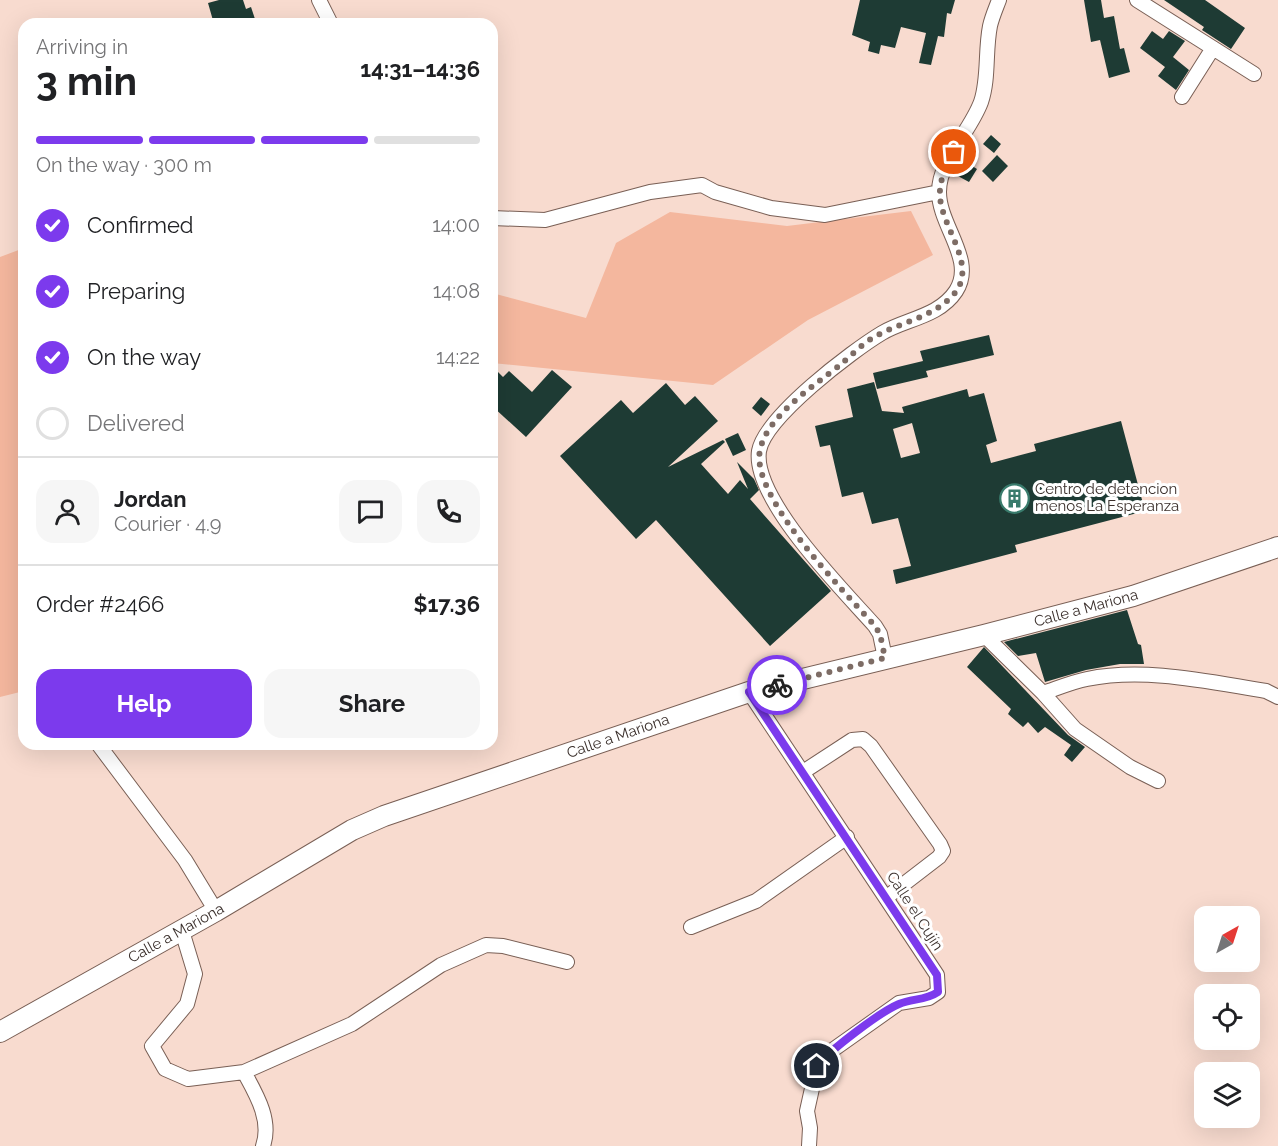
<!DOCTYPE html>
<meta charset="utf-8">
<style>
:root{--surface:#fff;--page:#f6f6f6;--text:#202124;--muted:#757577;--line:#e0e0e0;--accent:#7c3aed}
body{margin:0;font-family:Raleway,sans-serif;background:var(--page);color:var(--text);height:100vh;display:flex;flex-direction:column;font-size:22px;white-space:nowrap}
*{box-sizing:border-box;margin:0}
p{font-size:20px;color:var(--muted)}
.icon{flex:none;width:33px;height:33px;fill:none;stroke:currentColor;stroke-width:2;stroke-linecap:round;stroke-linejoin:round}
.map{position:relative;flex:1;overflow:hidden}
.drawer{position:absolute;left:18px;top:18px;width:480px;height:732px;display:flex;flex-direction:column;background:var(--surface);border-radius:18px;box-shadow:0 6px 24px #0002}
.drawer>*{flex:none}
.needle{width:39px;rotate:39deg}
.controls{position:absolute;left:1194px;top:906px;display:grid;gap:12px}
.controls a{display:grid;place-items:center;width:66px;height:66px;border-radius:12px;background:var(--surface);box-shadow:0 6px 24px #0002;font-size:30px}
.pin{position:absolute;display:grid;place-items:center;width:51px;height:51px;color:#fff;margin:-26px;border:3px solid #fff;border-radius:50%;box-shadow:0 2px 6px #0007}
.courier{position:absolute;display:grid;place-items:center;width:60px;height:60px;margin:-30px;border:4px solid #7c3aed;border-radius:50%;background:#fff;color:#222;box-shadow:0 2px 8px #0007}
.head em{font-style:normal;font-weight:700}
.head div{display:flex;flex-direction:column-reverse}
.head{display:flex;align-items:center;justify-content:space-between;height:102px;padding:0 18px}
h1{font-size:39px;font-weight:700;line-height:45px}
.bar{display:grid;grid-template-columns:repeat(4,1fr);gap:9px 6px;align-content:center;height:72px;padding:0 18px}
.bar i{height:8px;border-radius:4px;background:var(--line)}
.bar .selected{background:var(--accent)}
.bar p{grid-column:span 4}
.line{display:flex;align-items:center;gap:15px;padding:0 18px;border-top:2px solid var(--line)}
.line div{flex:1}
.round{display:grid;place-items:center;flex:none;width:63px;height:63px;border-radius:18px;background:var(--page)}
ol{padding:0 18px;list-style:none}
li{display:flex;align-items:center;gap:18px;height:66px}
li p{margin-inline-start:auto}
li .icon{padding:6px;border-radius:50%;background:var(--accent);color:#fff;stroke-width:4}
li:last-child{color:var(--muted)}
li i{width:33px;height:33px;border:3px solid var(--line);border-radius:50%}
.button{display:flex;gap:12px;margin-top:auto;padding:12px 18px}
.button a{flex:1;height:69px;border-radius:18px;background:var(--accent);color:#fff;font-size:24px;font-weight:700;line-height:69px;text-align:center}
.button a+a{background:var(--page);color:var(--text)}
.map>svg:first-child{display:block}
.green{fill:#f4b79e}
.building{fill:#1e3b34;fill-rule:evenodd}
.lines{fill:none;stroke-linecap:round;stroke-linejoin:round}
.street-casing{stroke:#795f55;stroke-width:16}
.secondary-casing{stroke:#795f55;stroke-width:22}
.street{stroke:#fff;stroke-width:14}
.secondary{stroke:#fff;stroke-width:20}
.done{stroke:#7d6c65;stroke-width:6;stroke-dasharray:0 10.8}
.route{stroke:#7c3aed;stroke-width:8}
.labels{text-anchor:middle;stroke-width:6;stroke-linejoin:round;paint-order:stroke}
.poi-label{font-size:15px;fill:#3b302c;stroke:#fff;text-anchor:start}
.street-label{font-size:15px;fill:#3b302c;stroke:#fff}
</style>
<div class="map">
<svg width="1278" height="1146" viewBox="0 0 1278 1146">
<rect width="100%" height="100%" fill="#f8dbcf"/>
<path class="green" d="M911 211 933 255 808 320 713 385 492 363V293L586 318 616 243 670 212 787 226Z
M24 248V691L0 697V257Z"/>
<path class="building" d="M219 0H243L246 9 251 7 255 19 240 24H214L208 3Z
M860 0H955L951 14 947 13 944 37 938 36 931 65 919 63 926 33 901 27 895 48 881 45 879 54 868 51 870 42 852 35Z
M1084 0H1101L1104 18 1114 16 1120 49 1124 48 1130 72 1109 78 1100 40 1091 42Z
M1164 0H1205L1245 28 1231 49 1202 30 1204 27Z
M1152 31 1163 39 1169 31 1185 41 1173 57 1189 70 1176 90 1158 76 1165 67 1140 48Z
M991 135 1001 144 994 153 983 144Z
M997 155 1008 166 993 182 982 171Z
M964 161 977 169 969 182 956 175Z
M989 335 994 355 926 371 928 377 877 389 873 373 923 361 920 351Z
M552 370 572 387 526 437 492 406V379L498 372 503 377 509 371 532 392Z
M874 382 882 411 904 413 902 407 967 389 969 397 984 393 997 441 986 445 991 463 1036 451 1034 444 1121 421 1145 511 1015 545 1017 552 896 584 893 570 911 566 898 518 872 524 863 492 842 497 830 445 820 447 815 426 853 417 847 389ZM912 423 920 453 901 458 893 429Z
M666 383 685 405 695 396 718 421 668 467 723 440 725 442 701 464 728 494 740 480 748 489 737 462 754 479 759 490 750 499 831 591 770 646 656 520 636 539 560 456 621 400 633 413Z
M761 397 770 404 761 416 752 408Z
M738 433 746 450 733 456 725 439Z
M1127 610 1138 644 1141 645 1144 664H1120L1086 670 1045 682 1036 653 1018 656 1004 642Z
M984 647 1068 735 1085 747 1072 762 1064 755 1071 745 1045 727 1038 733 1028 722 1023 727 1008 714 1011 709 967 667Z"/>
<g class="lines">
<defs>
<path id="street" d="M319 0 331 24
M1137 0 1254 74
M1182 97 1213 48
M492 218 545 220 650 192 702 185 715 192 771 208 825 215 939 192
M984 635 1043 693 1075 729 1130 767 1158 781
M885 658 880 634 875 626C844 591 752 499 759 451 765 417 852 351 882 333 905 319 939 317 956 291 976 260 939 226 939 192 939 160 970 132 981 102 989 79 985 51 990 26 992 17 996 8 999 0
M749 692 937 975 938 992 929 998 899 1003 827 1054 817 1066 807 1111 810 1128 809 1146
M1043 693C1058 688 1072 682 1087 679 1145 667 1209 682 1266 691L1278 697
M98 744 185 860 216 911
M803 772 852 740 863 739 871 746 940 844 943 851 939 857 887 897
M691 927 756 901 847 837
M182 931 195 974 187 1004 152 1046 165 1069 188 1079 244 1072 352 1024 441 965 486 945 503 946 567 962
M244 1072C256 1094 272 1120 263 1146"/>
<path id="secondary" d="M0 1032 216 911 352 830 384 816 749 692 984 635 1133 596 1278 547"/>
</defs>
<use href="#street" class="street-casing"/>
<use href="#secondary" class="secondary-casing"/>
<use href="#street" class="street"/>
<use href="#secondary" class="secondary"/>
</g>
<g class="lines">
<path class="done" d="M777 685 885 658 880 634 875 626C845 592 750 497 760 450 767 416 814 386 840 365 850 357 860 346 871 339 898 322 932 319 954 294 980 264 937 224 940 190 941 176 947 165 954 152"/>
<path class="route" d="M777 685 749 692 937 975 938 992C925 1001 912 998 899 1004 880 1012 830 1050 817 1066"/>
</g>
<defs>
<symbol id="building-ring" viewBox="-11 -11 22 22"><circle r="9.5" fill="#fff" stroke="#397b6c" stroke-width="1.5"/><path d="M-4-6H4V6H1V3H-1V6H-4ZM-2.5-4.3h1.7v1.8h-1.7ZM.8-4.3h1.7v1.8H.8ZM-2.5-1h1.7V.8h-1.7ZM.8-1h1.7V.8H.8Z" fill="#397b6c"/></symbol>
</defs>
<g fill-rule="evenodd">
<use href="#building-ring" x="998" y="482" width="33" height="33"/>
</g>
<g class="labels">
<g class="poi-label">
<text x="1035" y="494">Centro de detencion<tspan x="1035" dy="17">menos La Esperanza</tspan></text>
</g>
<g class="street-label">
<text transform="translate(1086 608) rotate(-15)" y="5">Calle a Mariona</text>
<text transform="translate(618 736) rotate(-19)" y="5">Calle a Mariona</text>
<text transform="translate(915 911) rotate(57)" y="5">Calle el Cujín</text>
<text transform="translate(176 933) rotate(-29)" y="5">Calle a Mariona</text>
</g>
</g>
</svg>
<div class="controls">
<a><svg class="needle" viewBox="-14 -14 28 28"><path d="M0-13l5 13h-10z" fill="#e53935"/><path d="M0 13l5-13h-10z" fill="#757577"/></svg></a>
<a><svg class="icon" aria-label="locate" viewBox="0 0 24 24"><circle cx="12" cy="12" r="6"/><path d="M12 2v4M12 18v4M2 12h4M18 12h4"/></svg></a>
<a><svg class="icon" aria-label="layers" viewBox="0 0 24 24"><path d="M12 4l9 5-9 5-9-5zM3 14l9 5 9-5"/></svg></a>
</div>
<div class="pin" style="left:954px;top:152px;background:#ea580c"><svg class="icon" aria-label="bag" viewBox="0 0 24 24"><path d="M5 8h14l-1 12H6zM9 8a3 3 0 0 1 6 0"/></svg></div>
<div class="pin" style="left:817px;top:1066px;background:#1f2937"><svg class="icon" aria-label="home" viewBox="0 0 24 24"><path d="M3 11l9-7 9 7M6 9v11h12V9"/></svg></div>
<div class="courier" style="left:777px;top:685px"><svg class="icon" aria-label="bike" viewBox="0 0 24 24"><circle cx="6" cy="16" r="4"/><circle cx="18" cy="16" r="4"/><path d="M6 16l4-8h5l3 8M10 8l3 8H6M13 5h3"/></svg></div>
<section class="drawer">
<div class="head"><div><h1>3 min</h1><p>Arriving in</p></div><em>14:31–14:36</em></div>
<div class="bar"><i class="selected"></i><i class="selected"></i><i class="selected"></i><i></i><p>On the way · 300 m</p></div>
<ol>
<li><svg class="icon" aria-label="check" viewBox="0 0 24 24"><path d="M5 12l5 5 9-10"/></svg>Confirmed<p>14:00</p></li>
<li><svg class="icon" aria-label="check" viewBox="0 0 24 24"><path d="M5 12l5 5 9-10"/></svg>Preparing<p>14:08</p></li>
<li><svg class="icon" aria-label="check" viewBox="0 0 24 24"><path d="M5 12l5 5 9-10"/></svg>On the way<p>14:22</p></li>
<li><i></i>Delivered</li>
</ol>
<div class="line" style="height:108px"><a class="round"><svg class="icon" aria-label="person" viewBox="0 0 24 24"><circle cx="12" cy="8" r="4"/><path d="M4 21q1-7 8-7t8 7"/></svg></a><div><b>Jordan</b><p>Courier · 4.9</p></div><a class="round"><svg class="icon" aria-label="chat" viewBox="0 0 24 24"><path d="M4 5h16v11H9l-5 4z"/></svg></a><a class="round"><svg class="icon" aria-label="phone" viewBox="0 0 24 24"><path d="M5 4h4l2 5-3 2q2 4 5 5l2-3 5 2v4C11 20 4 13 5 4z"/></svg></a></div>
<div class="line" style="height:78px"><div>Order #2466</div><b>$17.36</b></div>
<div class="button"><a>Help</a><a>Share</a></div>
</section>
</div>
